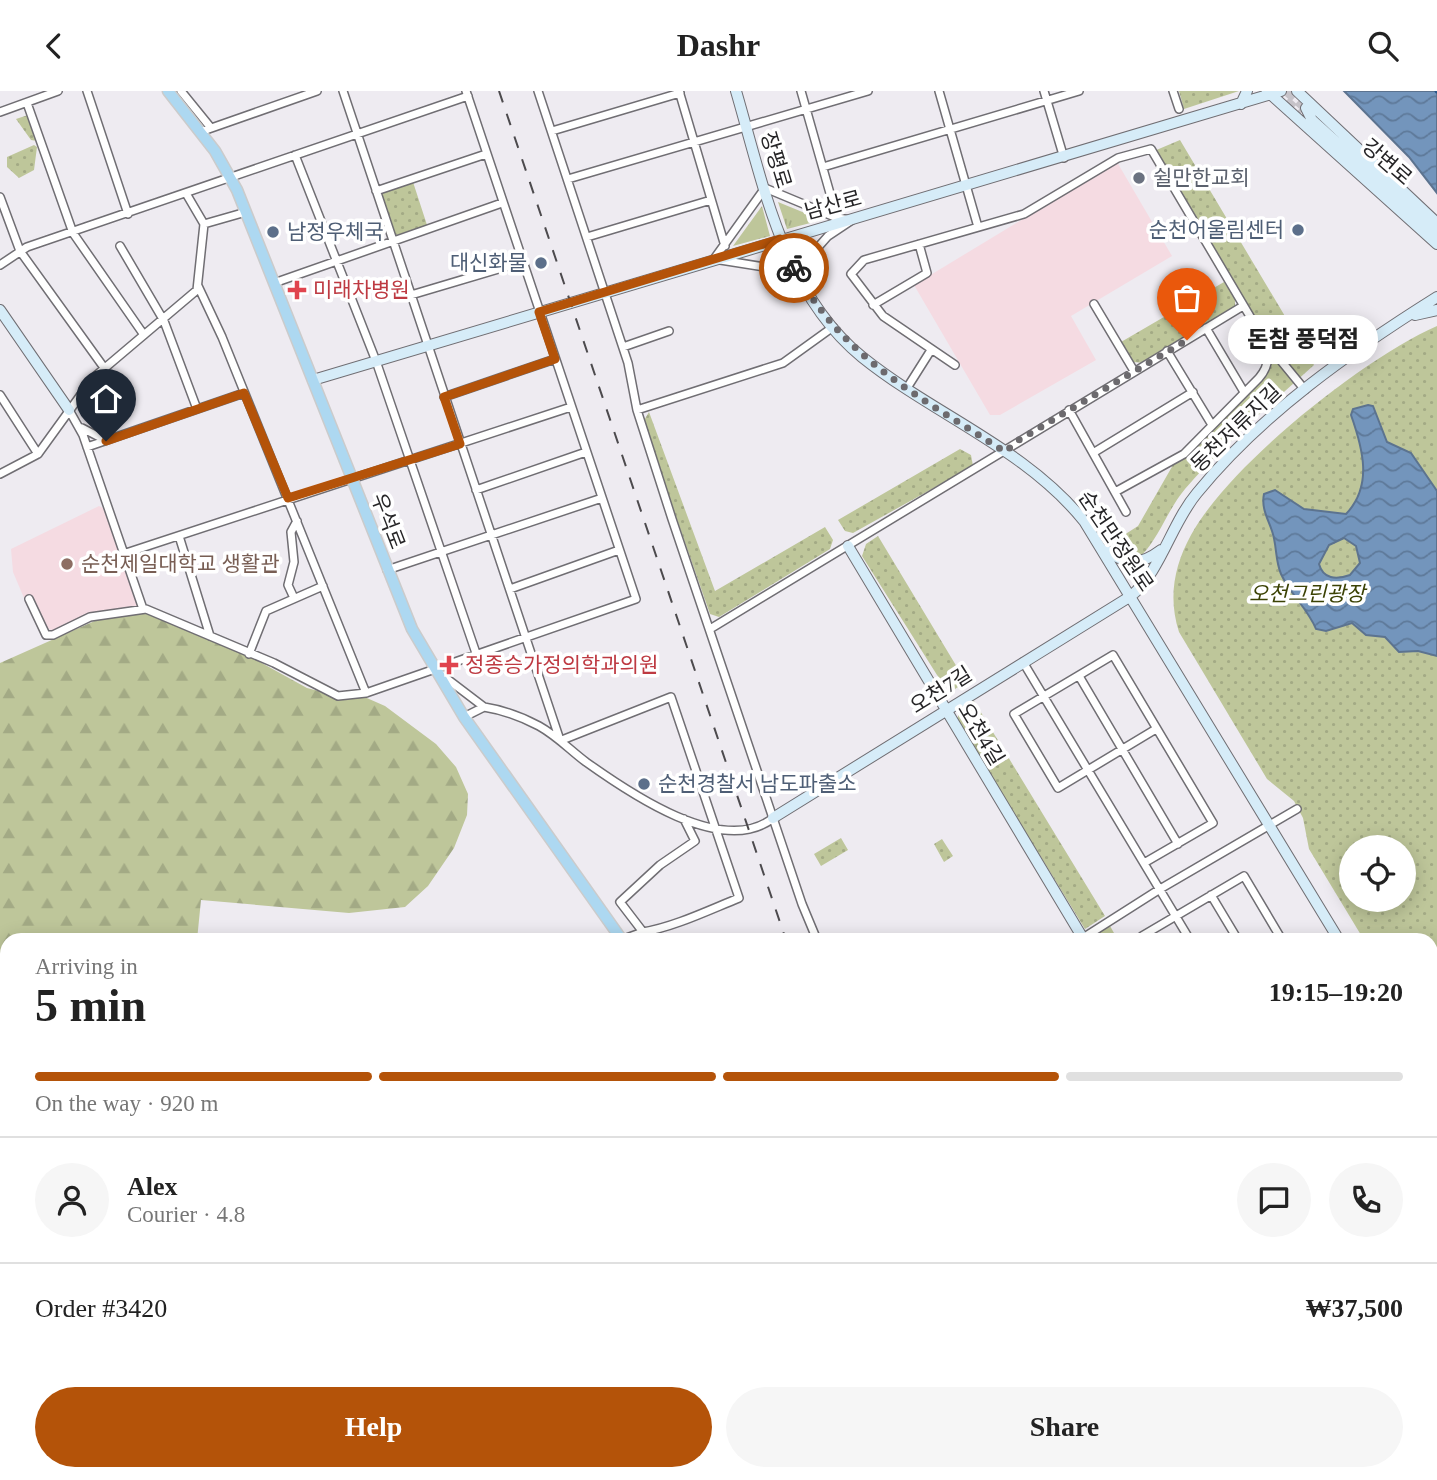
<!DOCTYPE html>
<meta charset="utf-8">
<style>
:root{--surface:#fff;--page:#f6f6f6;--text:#222;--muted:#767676;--line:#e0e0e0;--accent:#b45309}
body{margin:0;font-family:"Times New Roman","Noto Sans KR",serif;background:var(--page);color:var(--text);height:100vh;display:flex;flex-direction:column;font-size:26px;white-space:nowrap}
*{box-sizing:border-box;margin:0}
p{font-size:23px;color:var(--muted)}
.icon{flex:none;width:38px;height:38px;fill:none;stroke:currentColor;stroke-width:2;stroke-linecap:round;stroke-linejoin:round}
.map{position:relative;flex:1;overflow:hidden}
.details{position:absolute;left:0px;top:842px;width:1438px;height:548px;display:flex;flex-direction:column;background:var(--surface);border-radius:21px 21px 0 0;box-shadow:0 4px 18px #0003}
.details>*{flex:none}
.tools{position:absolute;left:1339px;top:744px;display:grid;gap:14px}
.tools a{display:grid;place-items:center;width:77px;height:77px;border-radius:50%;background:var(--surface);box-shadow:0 4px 18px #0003;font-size:35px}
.pin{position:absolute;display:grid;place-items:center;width:60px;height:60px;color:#fff;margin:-72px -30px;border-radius:50% 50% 50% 0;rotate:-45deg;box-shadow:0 0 7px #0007}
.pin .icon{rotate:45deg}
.courier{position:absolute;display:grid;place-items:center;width:70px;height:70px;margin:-35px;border:5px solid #b45309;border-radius:50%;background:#fff;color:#222;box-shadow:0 2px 9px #0007}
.bubble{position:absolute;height:49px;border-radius:24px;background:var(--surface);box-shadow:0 4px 18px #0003;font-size:23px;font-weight:800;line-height:49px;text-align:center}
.headline em{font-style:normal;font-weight:800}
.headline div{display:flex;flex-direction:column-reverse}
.headline{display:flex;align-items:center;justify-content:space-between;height:119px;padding:0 35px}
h1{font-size:46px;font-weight:800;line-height:52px}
.bar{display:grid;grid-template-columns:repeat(4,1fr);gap:10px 7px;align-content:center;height:84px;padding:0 35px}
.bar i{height:9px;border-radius:5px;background:var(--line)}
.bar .active{background:var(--accent)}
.bar p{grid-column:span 4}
.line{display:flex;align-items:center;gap:18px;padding:0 35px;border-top:2px solid var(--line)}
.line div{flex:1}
.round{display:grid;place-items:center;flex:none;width:74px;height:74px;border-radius:37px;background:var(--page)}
.primary-button{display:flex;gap:14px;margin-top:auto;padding:14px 35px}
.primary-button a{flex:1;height:80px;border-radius:42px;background:var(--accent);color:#fff;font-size:28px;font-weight:800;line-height:80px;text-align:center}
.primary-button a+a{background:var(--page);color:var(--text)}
header{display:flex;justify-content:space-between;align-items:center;height:91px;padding:0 35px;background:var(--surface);font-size:32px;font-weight:800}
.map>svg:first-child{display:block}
.education{fill:#f5dbe2}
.grass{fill:url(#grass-tufts)}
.forest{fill:url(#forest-firs)}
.park{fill:url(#park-dots);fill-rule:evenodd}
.water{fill:url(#water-waves);stroke:#5c738f;stroke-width:2;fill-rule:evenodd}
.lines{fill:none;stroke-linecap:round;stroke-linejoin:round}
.ferry{stroke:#255689;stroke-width:2;stroke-dasharray:9 7;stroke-linecap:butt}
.secondary-tunnel{stroke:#c6c3c9;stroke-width:10;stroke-dasharray:10 5;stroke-linecap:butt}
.street-casing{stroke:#706e73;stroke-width:10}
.secondary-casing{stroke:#706e73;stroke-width:12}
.primary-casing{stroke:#cbcbcb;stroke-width:13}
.street{stroke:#fff;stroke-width:7}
.secondary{stroke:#d6ecf8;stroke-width:10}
.primary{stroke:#add8f1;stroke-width:10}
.rail{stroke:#4c4a4d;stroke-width:2;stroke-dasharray:12 12;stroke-linecap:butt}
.done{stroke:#6c6a6e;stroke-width:7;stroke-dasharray:0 12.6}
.route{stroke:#b45309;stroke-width:9}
.worship-dot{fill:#6b7280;stroke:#fff;stroke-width:2.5}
.service-dot{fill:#5c6f8a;stroke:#fff;stroke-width:2.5}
.health-dot{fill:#e0444e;stroke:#fff;stroke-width:2.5}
.education-dot{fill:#8d6e63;stroke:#fff;stroke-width:2.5}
.labels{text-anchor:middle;stroke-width:7;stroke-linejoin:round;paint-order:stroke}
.street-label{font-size:21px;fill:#262527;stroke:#fff}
.worship-label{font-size:21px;fill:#5b616d;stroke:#fff;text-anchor:start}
.service-label{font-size:21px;fill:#4e5e75;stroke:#fff;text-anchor:end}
.health-label{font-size:21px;fill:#be3a42;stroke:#fff;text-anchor:start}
.education-label{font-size:21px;fill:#785e54;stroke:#fff;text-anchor:start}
.park-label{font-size:21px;font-style:italic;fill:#3b4204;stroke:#fff}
</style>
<header><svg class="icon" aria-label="back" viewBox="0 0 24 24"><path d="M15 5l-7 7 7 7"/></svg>Dashr<svg class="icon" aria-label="search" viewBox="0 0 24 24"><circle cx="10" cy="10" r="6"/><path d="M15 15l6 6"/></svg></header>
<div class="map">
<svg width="1437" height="1389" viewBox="0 0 1437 1389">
<defs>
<pattern id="grass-tufts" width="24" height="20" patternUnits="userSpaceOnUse" patternTransform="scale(1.75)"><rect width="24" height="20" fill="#bec69a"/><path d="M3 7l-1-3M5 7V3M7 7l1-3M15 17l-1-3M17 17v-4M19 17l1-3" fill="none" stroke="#a3aa85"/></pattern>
<pattern id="forest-firs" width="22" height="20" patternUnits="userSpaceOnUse" patternTransform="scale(1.75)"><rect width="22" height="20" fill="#bec69a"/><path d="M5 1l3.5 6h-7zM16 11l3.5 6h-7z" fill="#a3aa85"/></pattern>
<pattern id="park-dots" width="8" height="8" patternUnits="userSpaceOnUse" patternTransform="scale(1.75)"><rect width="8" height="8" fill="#bec69a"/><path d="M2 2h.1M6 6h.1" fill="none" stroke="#a3aa85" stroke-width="1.8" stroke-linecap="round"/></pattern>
<pattern id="water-waves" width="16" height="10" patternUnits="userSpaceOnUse" patternTransform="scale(1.75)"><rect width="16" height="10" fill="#7395bc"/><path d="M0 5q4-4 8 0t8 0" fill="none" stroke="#5e7999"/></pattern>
</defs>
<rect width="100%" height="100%" fill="#eeebf1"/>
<path class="education" d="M1117 71 1172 165 1071 225 1096 269 1000 324H990L914 194Z
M99 415 103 417 138 511 137 516 89 522 54 540 47 537 32 504 24 507 13 481 11 458Z
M834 1383 970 1382 973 1389H834Z"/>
<path class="grass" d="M778 111 822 129 787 138Z
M762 115 770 145 733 155Z"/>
<path class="forest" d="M145 522 249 565 307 597 338 605 360 604 385 615 436 653 456 676 468 703 467 724 454 757 428 795 405 816 349 822 201 809 197 849H7V1382L329 1383 312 1389H0V572L99 528Z"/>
<path class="park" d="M1179 0H1239L1184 18Z
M28 24 37 50 31 49 16 28Z
M1180 49 1314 274C1270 314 1224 353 1185 398 1168 418 1159 447 1141 465 1126 466 1120 464 1113 451L1138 435 1173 374 1263 287 1270 266 1154 60Z
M34 54 37 56 34 79 19 87 7 76V66Z
M413 91 427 134 397 144 392 141 381 105 383 101Z
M1224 191 1235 208V217L1144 272 1133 271 1121 251Z
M1437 235V872L1432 875V849H1364L1309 758 1303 727 1294 710 1267 688 1179 541C1168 507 1174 475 1191 444 1230 373 1364 267 1437 235ZM1351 756H1404V808H1351Z
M649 321 715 500 825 436 833 449 830 458 719 526 710 523 643 331Z
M960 358 971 364 973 375 853 442 845 440 838 429Z
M878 445 966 591 955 598 947 596 937 584 862 465 866 453Z
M974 610 1105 825 1085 838 957 629 960 618Z
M841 747 848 759 821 775 814 763Z
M942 748 953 765 944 771 934 753Z
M1110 835 1118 849H1089V848Z
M1437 1140V1389H1209L1216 1382H1432V1143Z
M629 1383H683V1389H629Z"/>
<path class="water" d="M1344 0H1437V102L1409 66Z
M1368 314 1373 315 1387 351 1411 362 1437 400V565L1418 560 1399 561 1385 546 1366 544 1352 532 1326 540 1316 538C1308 518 1290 503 1281 483 1275 469 1277 454 1272 440 1268 428 1261 417 1264 403L1275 399 1304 418 1346 423C1373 395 1363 358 1351 324L1353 318ZM1344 447 1356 455 1360 472 1350 484C1336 489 1323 488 1319 473L1329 454Z"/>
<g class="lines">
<path class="ferry" d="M1435 0 1437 2"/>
<path class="secondary-tunnel" d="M1275 0 1300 23
M1287 0 1306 17"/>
<defs>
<path id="street" d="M87 0 128 123
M181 0 211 37
M343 0 560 649
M538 0 628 272 637 319 672 428 802 813 817 849
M679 0 725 155
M801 0 837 127
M939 0 978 136
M1044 0 1064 67
M1173 0 1179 18
M27 12 73 142 144 244
M0 21 58 0
M552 40 680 2
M200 41 317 0
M295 64 376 270 477 565
M823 76 1079 0
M568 88 868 0
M765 97 837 127 852 129 828 145 796 181 714 168Z
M376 100 486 63
M187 104 204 133
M0 106 20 160 105 278
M587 146 711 109
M120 155 164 230 197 318
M0 174 27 156 468 5
M274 192 502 112
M198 195 222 246 366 602 636 508 466 0
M411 204 522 171
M1094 213 1134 280
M873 214 927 182 919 153
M1206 237 1244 301
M1268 254 1305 299
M623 256 669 240
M1167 260 1212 334
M955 274 883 225 851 183 864 169 1024 123 1118 67 1151 58 1261 244C1268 261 1272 272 1259 287L1184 363 1115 401
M907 297 931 259
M0 304 38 363
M444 306 555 268
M69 319 83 344 143 518
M637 319 783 272 833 236
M1069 319 1126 421
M82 337 105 349
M87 356 244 302
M1093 362 1193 301
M0 383 38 363 93 287 197 199 204 133 246 121
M476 399 586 361
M179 445 210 545
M123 463 571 316
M387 479 602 407
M510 498 619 459
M294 507 288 494 294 471 291 441 297 430
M29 508 46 544H53L90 526 146 518 274 572 338 605 366 602
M710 538 1243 215
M249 563 266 520 323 495
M1023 571 1190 849
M442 584 484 616
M1079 585 1178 753
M464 626 484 616C503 619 522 626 539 635 557 645 570 659 586 671 628 701 723 767 773 727
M562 649 671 606 739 807C709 819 674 836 643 841
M1144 772 1213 732 1113 564 1014 623 1058 697 1156 638
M1211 804 1238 849
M1083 847 1160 798 1297 718
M621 849 643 841 620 811 660 774 695 750 684 728
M1145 849 1142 845 1244 785 1282 849
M1432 882 1437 879
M1432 1339 1437 1341
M683 1382V1389
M792 1382 793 1389
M1344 1387 1387 1389
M1126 1389 1128 1382"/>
<path id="secondary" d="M736 0C763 92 783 202 862 266 934 324 1025 357 1084 430L1339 849
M1267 0 1437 153
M1297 0 1437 132
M1241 13 1247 0
M1306 17 1312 29 1437 142
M0 219 69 319
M1415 224 1437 219
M313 289 1281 0
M848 455 1084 849
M1106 459C1127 475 1141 474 1161 459
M773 727 1131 505C1161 480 1171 433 1197 402 1262 322 1351 260 1437 206
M1432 1003 1437 1012"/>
<path id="primary" d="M168 0 215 60 237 99 412 538 464 626 622 849
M1432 1124 1437 1121
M998 1382 1000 1389
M1021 1389 1024 1382"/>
</defs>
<use href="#street" class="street-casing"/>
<use href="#secondary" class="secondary-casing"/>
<use href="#primary" class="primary-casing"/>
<use href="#street" class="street"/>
<use href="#secondary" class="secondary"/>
<use href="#primary" class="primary"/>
<path class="rail" d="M499 0 786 849
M820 1382V1389"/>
</g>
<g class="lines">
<path class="done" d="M794 177C844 270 920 305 1005 361L1019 349 1187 249"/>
<path class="route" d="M106 350 244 302 288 407 460 353 444 306 555 268 539 221 780 148 794 177"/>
</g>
<circle class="worship-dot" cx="1139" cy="87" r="7"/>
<g class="service-dot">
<circle cx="1298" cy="139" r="7"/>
<circle cx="273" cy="141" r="7"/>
<circle cx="541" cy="172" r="7"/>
<circle cx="644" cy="693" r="7"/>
</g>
<g class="health-dot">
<path d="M293.5 188.5h7v7h7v7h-7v7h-7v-7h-7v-7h7z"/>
<path d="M445.5 563.5h7v7h7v7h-7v7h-7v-7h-7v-7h7z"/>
</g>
<circle class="education-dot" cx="67" cy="473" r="7"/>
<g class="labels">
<g class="street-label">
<text transform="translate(776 69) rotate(73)" y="7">장평로</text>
<text transform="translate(1387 71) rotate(41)" y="7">강변로</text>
<text transform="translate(833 114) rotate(-15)" y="7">남산로</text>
<text transform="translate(1236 337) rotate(-44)" y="7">동천저류지길</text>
<text transform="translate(388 430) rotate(69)" y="7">우석로</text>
<text transform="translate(1116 450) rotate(56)" y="7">순천만정원로</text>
<text transform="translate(941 599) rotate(-32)" y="7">오천7길</text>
<text transform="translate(981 643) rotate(59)" y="7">오천4길</text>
</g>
<g class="worship-label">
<text x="1153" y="94">쉴만한교회</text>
</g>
<g class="service-label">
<text x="1284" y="146">순천어울림센터</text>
<text x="287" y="148" text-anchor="start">남정우체국</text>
<text x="527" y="179">대신화물</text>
<text x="658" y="700" text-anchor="start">순천경찰서 남도파출소</text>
</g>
<g class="health-label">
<text x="313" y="206">미래차병원</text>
<text x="465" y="581">정종승가정의학과의원</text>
</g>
<g class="education-label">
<text x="81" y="480">순천제일대학교 생활관</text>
</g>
<g class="park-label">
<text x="1307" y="510">오천그린광장</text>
</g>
</g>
</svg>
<div class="tools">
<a><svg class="icon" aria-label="locate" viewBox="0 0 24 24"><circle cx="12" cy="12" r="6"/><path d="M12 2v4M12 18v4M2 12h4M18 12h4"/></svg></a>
</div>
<div class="pin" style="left:1187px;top:249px;background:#ea580c"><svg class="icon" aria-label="bag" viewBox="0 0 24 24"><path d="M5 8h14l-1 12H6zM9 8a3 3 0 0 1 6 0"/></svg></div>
<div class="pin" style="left:106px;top:350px;background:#1f2937"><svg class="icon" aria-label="home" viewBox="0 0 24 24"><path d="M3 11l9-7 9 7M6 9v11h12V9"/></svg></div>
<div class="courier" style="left:794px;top:177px"><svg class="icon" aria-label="bike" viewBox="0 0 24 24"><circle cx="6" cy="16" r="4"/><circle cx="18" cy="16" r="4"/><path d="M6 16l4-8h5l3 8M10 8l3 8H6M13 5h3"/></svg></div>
<div class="bubble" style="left:1228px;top:224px;width:150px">돈참 풍덕점</div>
<section class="details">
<div class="headline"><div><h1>5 min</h1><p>Arriving in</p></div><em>19:15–19:20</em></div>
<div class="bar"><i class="active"></i><i class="active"></i><i class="active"></i><i></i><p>On the way · 920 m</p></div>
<div class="line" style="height:126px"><a class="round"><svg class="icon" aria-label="person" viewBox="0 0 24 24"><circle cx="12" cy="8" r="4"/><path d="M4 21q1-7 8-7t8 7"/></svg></a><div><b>Alex</b><p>Courier · 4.8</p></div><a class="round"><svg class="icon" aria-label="chat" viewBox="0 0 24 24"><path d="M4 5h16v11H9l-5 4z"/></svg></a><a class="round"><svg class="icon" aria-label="phone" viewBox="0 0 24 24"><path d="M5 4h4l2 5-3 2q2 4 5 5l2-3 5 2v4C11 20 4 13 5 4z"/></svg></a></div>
<div class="line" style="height:91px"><div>Order #3420</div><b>₩37,500</b></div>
<div class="primary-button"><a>Help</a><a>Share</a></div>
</section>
</div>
